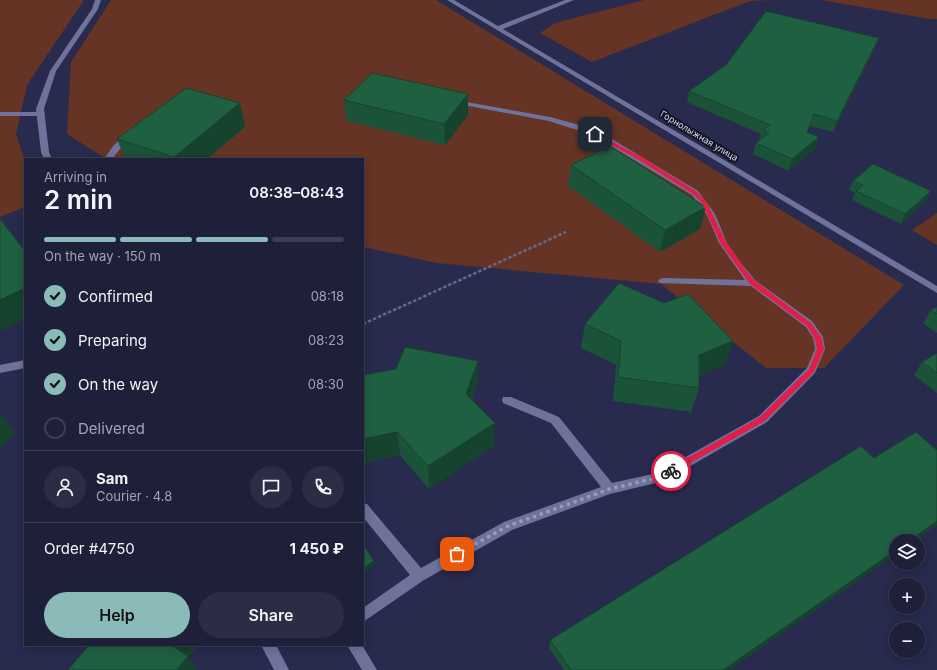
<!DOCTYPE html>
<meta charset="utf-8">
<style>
:root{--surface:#1e203a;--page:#2b2d45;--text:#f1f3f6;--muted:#a1a3af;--line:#3c3e54;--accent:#8bbbb9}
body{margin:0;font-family:Inter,sans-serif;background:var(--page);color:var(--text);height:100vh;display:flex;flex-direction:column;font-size:15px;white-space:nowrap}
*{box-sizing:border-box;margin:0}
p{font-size:13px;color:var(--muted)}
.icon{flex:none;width:22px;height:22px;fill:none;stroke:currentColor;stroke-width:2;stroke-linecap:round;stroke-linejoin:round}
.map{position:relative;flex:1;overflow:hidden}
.panel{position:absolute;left:24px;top:158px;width:340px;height:488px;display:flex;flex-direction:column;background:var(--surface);border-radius:0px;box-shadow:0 2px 10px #0003,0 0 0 1px var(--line)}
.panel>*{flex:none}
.tools{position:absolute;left:889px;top:534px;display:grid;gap:8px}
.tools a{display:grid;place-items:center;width:36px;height:36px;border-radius:50%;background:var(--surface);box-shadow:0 2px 10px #0003,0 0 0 1px var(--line);font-size:20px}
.pin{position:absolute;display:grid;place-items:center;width:34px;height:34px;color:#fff;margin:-17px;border-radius:8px;box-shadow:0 2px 6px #0006}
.courier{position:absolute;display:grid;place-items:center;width:40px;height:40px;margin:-20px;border:3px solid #e11d48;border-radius:50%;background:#fff;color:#222;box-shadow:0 1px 5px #0007}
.head em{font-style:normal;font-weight:600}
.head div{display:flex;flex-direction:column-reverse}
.head{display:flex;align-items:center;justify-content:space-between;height:68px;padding:0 20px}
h1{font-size:26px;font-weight:600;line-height:30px}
.bar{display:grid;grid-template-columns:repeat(4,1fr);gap:6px 4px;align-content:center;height:48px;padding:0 20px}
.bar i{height:5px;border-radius:3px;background:var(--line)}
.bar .selected{background:var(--accent)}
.bar p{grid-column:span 4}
.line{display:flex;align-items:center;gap:10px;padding:0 20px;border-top:1px solid var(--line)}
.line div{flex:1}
.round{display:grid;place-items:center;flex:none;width:42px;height:42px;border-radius:21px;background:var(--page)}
ol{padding:0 20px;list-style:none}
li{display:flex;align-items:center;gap:12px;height:44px}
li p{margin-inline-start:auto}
li .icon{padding:4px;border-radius:50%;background:var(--accent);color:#111;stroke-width:4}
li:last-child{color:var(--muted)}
li i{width:22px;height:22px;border:2px solid var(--line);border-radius:50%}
.cta{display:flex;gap:8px;margin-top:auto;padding:8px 20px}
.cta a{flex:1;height:46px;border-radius:24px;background:var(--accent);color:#111;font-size:16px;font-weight:600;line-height:46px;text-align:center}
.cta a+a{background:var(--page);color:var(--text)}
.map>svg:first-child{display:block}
.green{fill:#653424}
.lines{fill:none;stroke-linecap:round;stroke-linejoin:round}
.path{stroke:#666988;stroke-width:2.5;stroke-dasharray:3.5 2;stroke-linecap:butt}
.lane{fill:#6f739c;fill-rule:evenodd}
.street{fill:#6f739c;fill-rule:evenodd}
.wall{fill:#1b5338}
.shaded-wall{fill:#16432e}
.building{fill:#1f6041;stroke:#16432e}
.route{fill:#e11d48}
.done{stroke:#989bb7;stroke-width:4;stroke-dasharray:0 7.2}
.labels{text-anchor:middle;stroke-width:4;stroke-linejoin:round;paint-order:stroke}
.far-street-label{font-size:9px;fill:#d5d8ef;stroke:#141525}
</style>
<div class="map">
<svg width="937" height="670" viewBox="0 0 937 670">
<rect width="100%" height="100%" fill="#282a4e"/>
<path class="green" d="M0 0H84L27 85 16 134 25 161V207L0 217Z
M111 0H436L904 285 824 368H766L661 284 437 263 363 247V159H106L67 134 71 62Z
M644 0H771L750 1 592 62 540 33 555 23Z
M821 0H937V19H930Z
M937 213V245L912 230Z"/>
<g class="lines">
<path class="path" d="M363 324 566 232"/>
<path class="lane" d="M466 102 550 117 583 126 612 139 698 191 715 214 727 243 740 262 756 281 812 321 823 337 825 349 815 373 767 422 664 481 610 494 512 530 424 580 363 622V608L410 575 363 517V503L367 504 421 568 504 522 601 487 551 423 503 403 502 400 503 397H511L559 417 612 483 657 473 759 416 807 368 815 349 813 338 806 327 751 286 660 283 658 281 660 279 663 278 745 280 719 243 707 215 692 195 606 143 577 130 549 121 469 106 465 104Z
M0 112H41L45 114 41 116H0Z
M126 135H132L133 137 120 149 112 159H104L114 145Z
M25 360V368L0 373V365Z
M261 645H276L289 670H274Z"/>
<path class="street" d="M95 0H101L98 9 56 71 44 109 49 152 52 159H44L41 152 36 109 50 71 92 9Z
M447 0H454L498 26 565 0H574L503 29 937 286V293Z
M347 645H362L377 670H362Z"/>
</g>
<path class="wall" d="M879 38 875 48 833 132 810 126 807 132 815 149 788 171 753 154 756 143 759 141 761 134 687 102 689 91Z
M468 94V115L445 145 347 121 344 100Z
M245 127 207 159H125L117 139Z
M571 165 700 229 660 252 568 186Z
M853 181 931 191 926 200 901 224 852 200 855 193 849 190Z
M937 307V333L923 323 931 310Z
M585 324 733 341 725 365 699 375V388L691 412 613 401 616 365 581 348Z
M937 353V393L914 375 922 362Z
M478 361 477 385 472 400 494 446 429 489 400 455 363 463Z
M937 450V525L914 541H896V554L729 670H564L549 648 550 640 874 458Z"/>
<path class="shaded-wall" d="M879 38 875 48 833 132 837 121Z
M468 94V115L445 145 444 124Z
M240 103 245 127 207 159H174V157Z
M819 137 815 149 788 171 792 159Z
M931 191 926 200 901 224 905 214Z
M706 207 700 229 660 252 665 230Z
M25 288V319L0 331V300Z
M733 341 725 365 691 379 699 355Z
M478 361 477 385 466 418V394Z
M0 412 15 434 0 448Z
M495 423 494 446 429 489 428 466Z
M397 432 400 455 363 463V439Z
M937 521V525L914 541H909Z
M896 550V554L729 670H723Z
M374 561 375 565 363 573V568Z
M171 645H198L189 657 197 670H177Z"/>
<path class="building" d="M766 11 879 38 837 121 814 114 807 132 819 137 792 159 756 143 769 133 763 130 770 125 689 91 726 65Z
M372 73 468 94 444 124 344 100Z
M186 88 240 103 174 157 117 139Z
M610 146 706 207 665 230 571 165Z
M873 164 931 191 905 214 856 191 863 185 853 181Z
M0 219 25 251V288L0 300Z
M619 283 664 303 688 294 733 341 699 355V388L618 377 621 341 585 324Z
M937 307V314L931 310Z
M405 347 478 361 466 394 495 423 428 466 397 432 363 439V375L396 369Z
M937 353V373L922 362Z
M916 432 937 450V521L909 541H896V550L723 670H571L550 640 861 446 874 458Z
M363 544 374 561 363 568Z
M89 645H171L188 656 177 670H68Z"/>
<path class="route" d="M593 133H596L643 158 697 192 707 203 726 242 747 272 755 281 811 323 821 337 824 349 814 372 765 421 671 474 667 471 668 469 760 417 809 369 817 349 814 337 807 326 750 284 721 244 702 203 693 194 639 160 593 135Z"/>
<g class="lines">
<path class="done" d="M457 554 508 526 610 489 660 477 671 471"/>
</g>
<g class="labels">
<g class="far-street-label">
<text transform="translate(699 136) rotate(31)" y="3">Горнолыжная улица</text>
</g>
</g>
</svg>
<div class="tools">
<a><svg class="icon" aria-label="layers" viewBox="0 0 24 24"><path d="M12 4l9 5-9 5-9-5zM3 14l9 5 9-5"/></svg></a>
<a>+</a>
<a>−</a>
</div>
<div class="pin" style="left:457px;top:554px;background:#ea580c"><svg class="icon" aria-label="bag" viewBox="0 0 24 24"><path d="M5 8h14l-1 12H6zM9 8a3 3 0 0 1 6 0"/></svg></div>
<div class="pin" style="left:595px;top:134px;background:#1f2937"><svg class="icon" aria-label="home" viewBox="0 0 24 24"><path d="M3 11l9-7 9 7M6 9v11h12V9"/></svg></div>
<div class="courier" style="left:671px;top:471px"><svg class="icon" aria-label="bike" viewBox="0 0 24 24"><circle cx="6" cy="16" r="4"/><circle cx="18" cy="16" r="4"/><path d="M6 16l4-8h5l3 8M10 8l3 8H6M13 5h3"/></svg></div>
<section class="panel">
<div class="head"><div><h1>2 min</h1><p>Arriving in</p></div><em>08:38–08:43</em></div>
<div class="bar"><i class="selected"></i><i class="selected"></i><i class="selected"></i><i></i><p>On the way · 150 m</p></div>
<ol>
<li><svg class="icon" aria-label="check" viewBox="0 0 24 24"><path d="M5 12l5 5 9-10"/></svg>Confirmed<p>08:18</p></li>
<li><svg class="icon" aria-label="check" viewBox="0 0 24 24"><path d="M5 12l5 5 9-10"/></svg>Preparing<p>08:23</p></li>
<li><svg class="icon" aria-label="check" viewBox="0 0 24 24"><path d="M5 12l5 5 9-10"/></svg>On the way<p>08:30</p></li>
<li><i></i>Delivered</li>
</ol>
<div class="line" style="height:72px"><a class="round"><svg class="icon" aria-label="person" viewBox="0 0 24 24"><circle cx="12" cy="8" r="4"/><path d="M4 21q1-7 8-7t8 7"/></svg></a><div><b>Sam</b><p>Courier · 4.8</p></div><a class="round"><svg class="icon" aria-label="chat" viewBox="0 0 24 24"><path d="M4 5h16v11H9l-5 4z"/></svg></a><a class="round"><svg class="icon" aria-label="phone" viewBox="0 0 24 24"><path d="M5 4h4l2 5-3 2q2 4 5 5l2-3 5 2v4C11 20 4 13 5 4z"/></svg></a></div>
<div class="line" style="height:52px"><div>Order #4750</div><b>1 450 ₽</b></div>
<div class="cta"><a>Help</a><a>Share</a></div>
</section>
</div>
